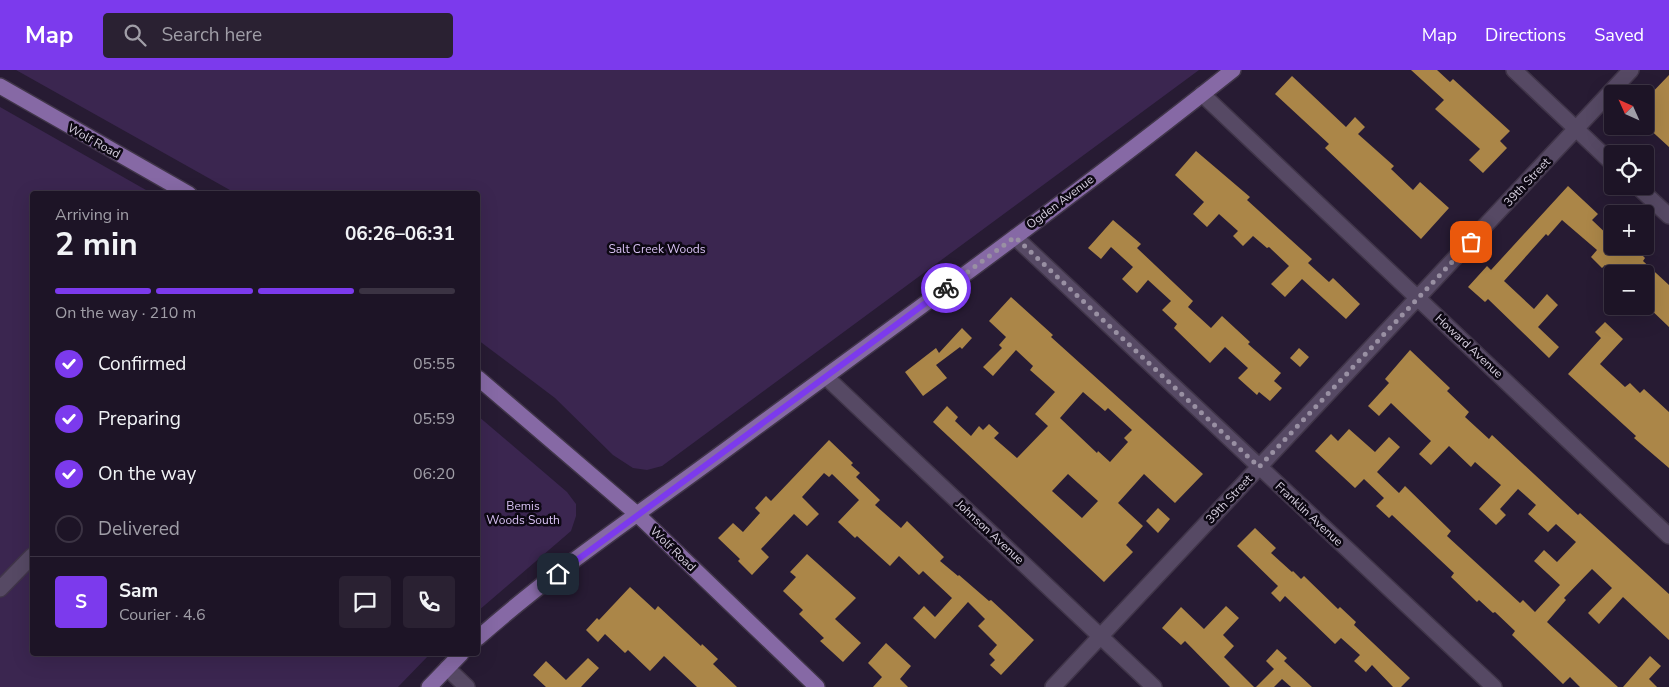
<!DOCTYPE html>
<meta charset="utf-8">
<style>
:root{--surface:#1d1426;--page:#2a2132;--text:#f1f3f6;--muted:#a09ea7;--line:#3b3343;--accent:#7c3aed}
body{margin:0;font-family:"Nunito Sans",sans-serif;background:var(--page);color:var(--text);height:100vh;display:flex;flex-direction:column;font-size:19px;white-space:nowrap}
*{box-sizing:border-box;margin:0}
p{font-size:16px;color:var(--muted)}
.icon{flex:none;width:28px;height:28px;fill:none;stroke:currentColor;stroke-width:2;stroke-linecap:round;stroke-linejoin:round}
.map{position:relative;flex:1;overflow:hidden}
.details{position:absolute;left:30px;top:121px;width:450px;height:465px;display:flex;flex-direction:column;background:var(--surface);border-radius:5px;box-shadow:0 5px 20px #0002,0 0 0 1px var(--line)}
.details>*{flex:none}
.needle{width:32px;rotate:315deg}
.controls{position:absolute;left:1604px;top:15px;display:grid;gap:10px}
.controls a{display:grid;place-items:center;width:50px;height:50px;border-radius:5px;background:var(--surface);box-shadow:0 5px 20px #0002,0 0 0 1px var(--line);font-size:25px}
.pin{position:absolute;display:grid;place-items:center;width:42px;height:42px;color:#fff;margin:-21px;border-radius:10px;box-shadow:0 2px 8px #0006}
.courier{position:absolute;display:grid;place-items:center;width:50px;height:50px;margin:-25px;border:4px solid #7c3aed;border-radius:50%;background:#fff;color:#222;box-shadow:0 1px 6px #0007}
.overview em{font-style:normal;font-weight:700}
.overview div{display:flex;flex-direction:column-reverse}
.overview{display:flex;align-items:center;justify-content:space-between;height:85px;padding:0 25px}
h1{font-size:32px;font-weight:700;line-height:38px}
.bar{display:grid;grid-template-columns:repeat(4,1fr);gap:8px 5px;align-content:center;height:60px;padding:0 25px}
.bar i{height:6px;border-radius:4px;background:var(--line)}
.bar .on{background:var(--accent)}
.bar p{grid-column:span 4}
.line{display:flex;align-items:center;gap:12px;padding:0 25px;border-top:1px solid var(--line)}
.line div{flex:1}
.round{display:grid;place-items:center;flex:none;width:52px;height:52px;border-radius:5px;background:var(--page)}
ol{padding:0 25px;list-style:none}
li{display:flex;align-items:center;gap:15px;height:55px}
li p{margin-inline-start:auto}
li .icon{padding:5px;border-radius:50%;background:var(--accent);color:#fff;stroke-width:4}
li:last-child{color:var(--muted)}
li i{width:28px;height:28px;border:2px solid var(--line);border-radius:50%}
header{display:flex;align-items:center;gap:30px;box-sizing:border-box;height:70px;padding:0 25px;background:var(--accent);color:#fff}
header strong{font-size:24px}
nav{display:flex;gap:28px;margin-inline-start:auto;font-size:18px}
.search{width:350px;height:45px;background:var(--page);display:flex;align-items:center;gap:12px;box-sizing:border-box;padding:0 18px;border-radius:5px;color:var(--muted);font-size:19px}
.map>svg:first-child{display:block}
.green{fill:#3b2650}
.building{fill:#ab8648;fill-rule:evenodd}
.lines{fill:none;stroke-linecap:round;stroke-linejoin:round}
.minor-casing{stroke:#403549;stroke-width:18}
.major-casing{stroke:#403549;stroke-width:18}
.minor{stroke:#564964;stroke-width:15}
.major{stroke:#8669a5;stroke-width:15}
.done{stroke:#9990a3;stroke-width:5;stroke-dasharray:0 9}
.route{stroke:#7c3aed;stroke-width:6}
.labels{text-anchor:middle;stroke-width:5;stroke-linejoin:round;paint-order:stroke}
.street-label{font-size:12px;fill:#d6cfdf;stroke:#0d0813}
.park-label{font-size:12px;fill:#d8c1f3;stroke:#0d0813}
</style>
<header>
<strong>Map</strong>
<div class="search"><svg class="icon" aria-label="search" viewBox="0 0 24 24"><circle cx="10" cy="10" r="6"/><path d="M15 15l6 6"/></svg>Search here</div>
<nav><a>Map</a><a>Directions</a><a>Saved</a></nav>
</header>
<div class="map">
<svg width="1669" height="617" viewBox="0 0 1669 617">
<rect width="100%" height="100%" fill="#271b33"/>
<path class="green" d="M16 0H1199L662 396 647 400 633 398 613 385 555 328 478 270V124H237Z
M0 37 153 124H32V584H430L398 617H0Z
M478 346 567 422 576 434V446L571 461 478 541Z"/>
<path class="building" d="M1411 0H1437L1450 12 1453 9 1510 61 1500 71 1507 78 1483 103 1469 90 1480 79 1435 39 1444 30Z
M1669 5V77L1645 55V30Z
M1292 6 1346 57 1355 47 1365 57 1358 64 1394 96 1391 99 1413 120 1420 112 1449 138 1421 169 1325 78 1329 74 1275 24Z
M1196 81 1250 127 1247 130 1312 189 1308 193 1329 212 1333 208 1360 234 1346 249 1302 209 1285 227 1271 214 1289 196 1269 177 1267 178 1253 166 1243 176 1233 166 1238 161 1219 144 1207 157 1193 144 1204 132 1175 105Z
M1568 116 1598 144 1592 150 1612 169V176H1633L1645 188 1643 191 1669 215V257L1645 234V204H1614L1605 195 1602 198 1591 187 1597 180 1562 150 1548 166 1546 164 1504 211 1534 239 1547 224 1558 235 1538 257 1559 277 1549 288 1488 229 1485 232 1468 217 1487 196 1491 200Z
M1113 150 1141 174 1137 178 1193 231 1188 237 1211 258 1222 246 1250 272 1248 274 1281 303 1274 311 1282 318 1270 331 1259 322 1257 325 1238 308 1248 298 1225 277 1210 293 1174 258 1177 254 1162 240 1171 231 1148 210 1137 223 1122 209 1133 197 1111 177 1101 189 1088 178Z
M1011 227 1053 265 1051 267 1203 404 1175 433 1144 404 1118 433 1143 456 1126 475 1133 482 1104 512 933 352 947 336 958 347 955 351 971 366 979 356 983 360 989 354 999 363 994 368 1017 388 1048 356 1035 344 1055 322 1030 300 1033 296 1016 280 993 306 983 297 1002 278 999 275 1006 267 989 251ZM1083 322 1105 341 1108 338 1132 360 1124 368 1128 372 1110 392 1098 381 1097 383 1060 348ZM1068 404 1098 431 1082 448 1052 421Z
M1605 252 1623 269 1600 294 1625 317 1630 313 1640 323 1644 319 1669 342V398L1634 368 1636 366 1568 304 1601 268 1595 262Z
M962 258 972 268 962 279 960 277 936 295 947 308 923 326 905 302 936 278 939 283Z
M1299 278 1309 287 1300 297 1290 288Z
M1410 280 1450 318 1447 321 1469 342 1465 347 1489 369 1492 365 1578 445 1580 443 1669 524V570L1623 527 1599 554 1588 543 1612 518 1592 499 1564 528 1566 530 1547 552 1618 617H1580L1570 607 1563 614 1512 565 1515 561 1495 542 1493 543 1479 530 1477 532 1451 507 1454 503 1392 445 1389 448 1376 436 1384 428 1364 409 1355 418 1315 381 1331 364 1338 371 1349 359 1375 382 1389 367 1400 377 1377 402 1399 423 1405 416 1451 461 1447 466 1520 533 1523 530 1535 542 1560 515 1534 491 1544 480 1557 492 1576 472 1556 454 1548 462 1528 444 1536 435 1518 419 1500 439 1506 445 1496 455 1479 439 1501 415 1475 392 1471 397 1449 376 1431 395 1419 384 1431 371 1391 333 1379 346 1368 336 1389 313 1385 309Z
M829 370 853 393 851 395 860 403 856 407 880 430 875 435 901 458 907 451 944 487 940 491 958 506 959 505 989 531 991 530 1034 570 1001 605 990 595 995 590 989 584 997 575 978 556 985 549 968 532 935 569 913 548 924 536 935 547 952 528 923 501 919 505 899 486 890 496 857 466 855 468 838 452 859 430 832 404 829 407 824 403 802 427 819 444 807 456 794 444 761 479 769 487 752 505 738 491 740 489 718 468 733 453 743 462 760 443 755 438 766 426 771 431Z
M1158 438 1170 449 1158 463 1146 451Z
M1255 458 1276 478 1271 483 1292 502 1293 501 1301 509 1304 506 1338 539 1340 537 1356 552 1354 555 1410 608 1401 617H1393L1372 595 1366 602 1354 591 1360 585 1341 568 1335 574 1285 526 1280 532 1271 523 1278 516 1237 476Z
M807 484 856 528 835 549 861 573 843 592 820 571 824 568 799 544 803 540 783 521 796 507 790 502Z
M630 517 655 540 658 536 701 576 702 574 718 589 713 594 737 617H697L664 586 650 601 628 580 625 583 605 564 598 572 586 560 597 548 599 550Z
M1226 536 1239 548 1223 565 1234 576 1224 587 1254 617H1230L1185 571 1181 575 1162 558 1181 537 1204 559Z
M886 573 911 596 900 609 908 617H873L882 607 868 593Z
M1277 579 1287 588 1284 591 1312 617H1291L1282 609 1274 617H1256L1274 599 1266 591Z
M1650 586 1661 596 1649 609 1657 617H1623Z
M588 588 599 598 581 617H546L533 605 546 591 566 610Z"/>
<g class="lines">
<defs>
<path id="minor" d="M1514 0 1612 93
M1202 24 1669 466
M1637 116 1669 146
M1015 167 1494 617
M826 307 1154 617
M0 519 32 486
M447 598 467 617
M1053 617 1631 0"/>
<path id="major" d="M0 16 189 124
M478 308 638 445 817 617
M478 568C558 497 649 437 735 373 902 250 1071 129 1233 0
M429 617 461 584"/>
</defs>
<use href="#minor" class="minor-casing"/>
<use href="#major" class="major-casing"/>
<use href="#minor" class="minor"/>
<use href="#major" class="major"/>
</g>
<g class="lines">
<path class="done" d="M946 218 1015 167 1259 397 1471 172"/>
<path class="route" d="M558 504 946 218"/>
</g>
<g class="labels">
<g class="street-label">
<text transform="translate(94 71) rotate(29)" y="4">Wolf Road</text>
<text transform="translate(1527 112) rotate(-47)" y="4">39th Street</text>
<text transform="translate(1060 132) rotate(-37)" y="4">Ogden Avenue</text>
<text transform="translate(1469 276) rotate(43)" y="4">Howard Avenue</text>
<text transform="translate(1229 429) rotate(-47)" y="4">39th Street</text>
<text transform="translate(1309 444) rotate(43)" y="4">Franklin Avenue</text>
<text transform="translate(990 462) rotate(43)" y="4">Johnson Avenue</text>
<text transform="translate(673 479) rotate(44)" y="4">Wolf Road</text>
</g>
<g class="park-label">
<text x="657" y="183">Salt Creek Woods</text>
<text x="523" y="440">Bemis<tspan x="523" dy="14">Woods South</tspan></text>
</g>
</g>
</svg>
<div class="controls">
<a><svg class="needle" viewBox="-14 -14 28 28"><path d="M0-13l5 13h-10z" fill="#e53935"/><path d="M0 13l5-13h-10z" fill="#a09ea7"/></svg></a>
<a><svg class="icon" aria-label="locate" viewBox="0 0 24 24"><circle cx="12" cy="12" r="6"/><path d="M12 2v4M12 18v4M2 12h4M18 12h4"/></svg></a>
<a>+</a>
<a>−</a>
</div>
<div class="pin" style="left:1471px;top:172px;background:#ea580c"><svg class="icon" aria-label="bag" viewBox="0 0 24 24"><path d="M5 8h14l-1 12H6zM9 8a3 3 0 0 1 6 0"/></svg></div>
<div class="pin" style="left:558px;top:504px;background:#1f2937"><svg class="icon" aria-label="home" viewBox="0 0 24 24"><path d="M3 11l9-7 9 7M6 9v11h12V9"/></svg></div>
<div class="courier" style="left:946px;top:218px"><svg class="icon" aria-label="bike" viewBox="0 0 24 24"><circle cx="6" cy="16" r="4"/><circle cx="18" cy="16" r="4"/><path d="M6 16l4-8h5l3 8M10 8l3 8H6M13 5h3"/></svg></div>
<section class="details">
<div class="overview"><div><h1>2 min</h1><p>Arriving in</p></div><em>06:26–06:31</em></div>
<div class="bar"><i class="on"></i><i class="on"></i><i class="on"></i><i></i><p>On the way · 210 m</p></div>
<ol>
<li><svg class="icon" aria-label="check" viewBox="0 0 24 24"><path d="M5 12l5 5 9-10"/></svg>Confirmed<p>05:55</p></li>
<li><svg class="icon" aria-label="check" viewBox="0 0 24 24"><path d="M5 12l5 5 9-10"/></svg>Preparing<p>05:59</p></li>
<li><svg class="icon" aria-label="check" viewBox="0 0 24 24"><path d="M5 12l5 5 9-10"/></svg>On the way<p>06:20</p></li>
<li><i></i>Delivered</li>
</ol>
<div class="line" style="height:90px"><b class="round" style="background:var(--accent);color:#fff">S</b><div><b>Sam</b><p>Courier · 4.6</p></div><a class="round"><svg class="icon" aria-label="chat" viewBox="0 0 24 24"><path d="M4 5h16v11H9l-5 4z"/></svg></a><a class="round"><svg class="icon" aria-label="phone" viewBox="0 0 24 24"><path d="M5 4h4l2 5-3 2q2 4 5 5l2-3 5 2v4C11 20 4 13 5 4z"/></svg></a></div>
</section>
</div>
